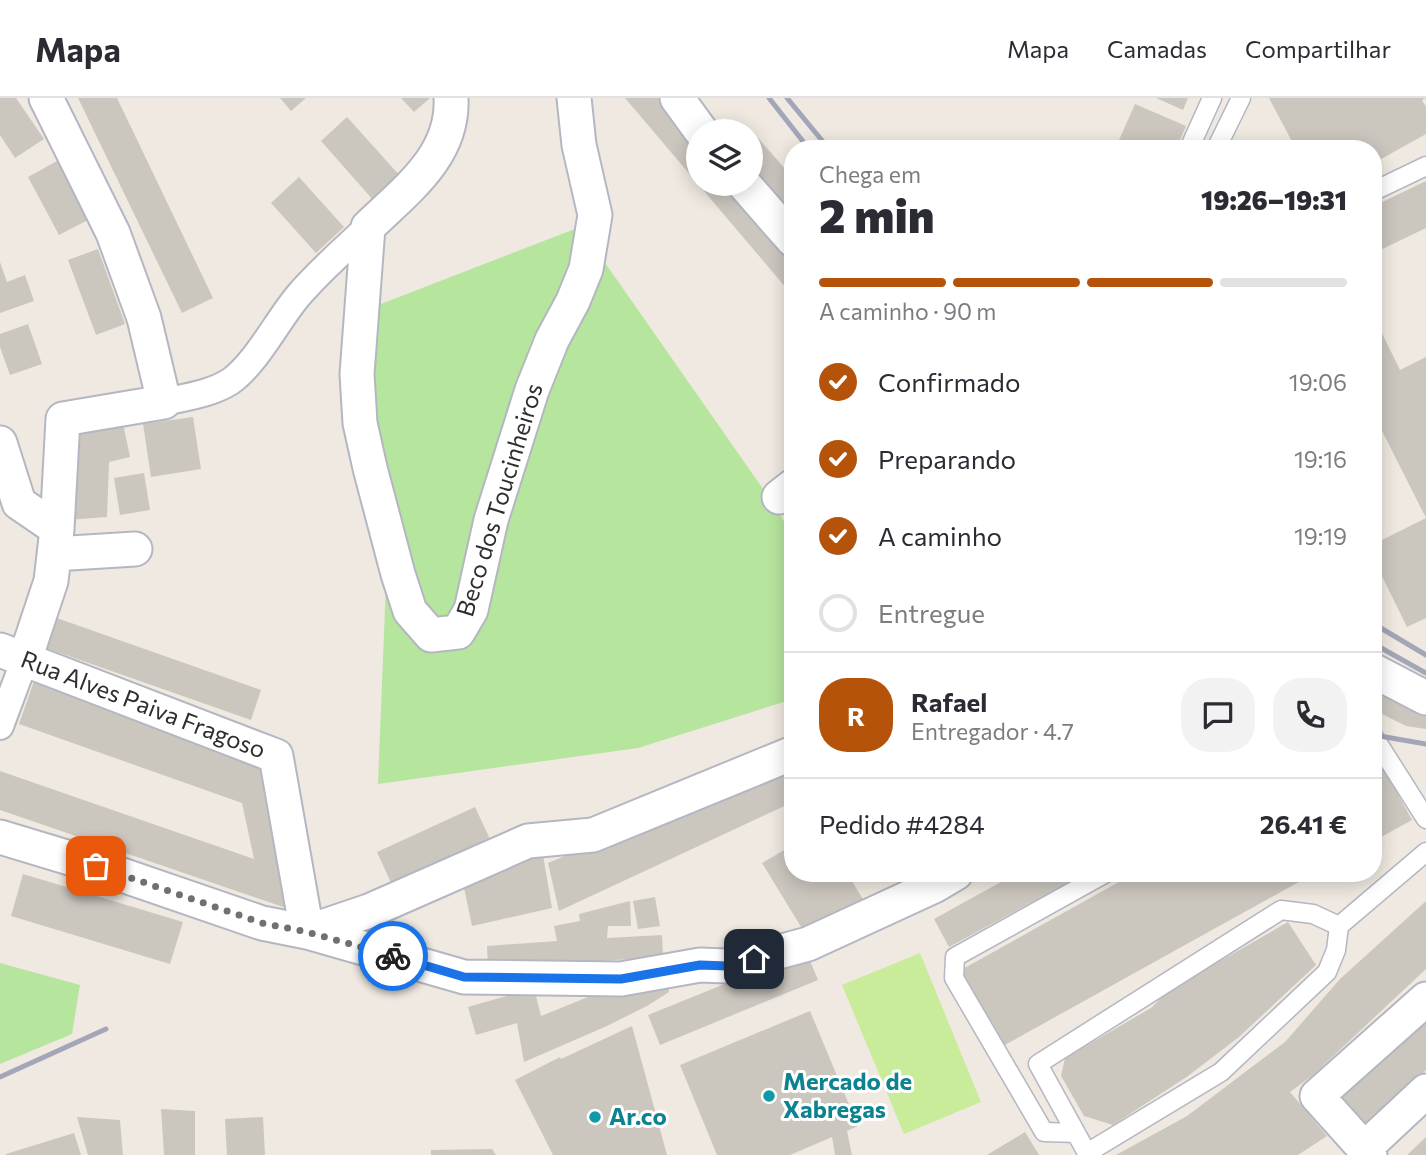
<!DOCTYPE html>
<html lang="pt">
<meta charset="utf-8">
<style>
:root{--surface:#fff;--page:#f2f2f3;--text:#2b2b33;--muted:#7c7c81;--line:#e1e1e2;--accent:#b45309}
body{margin:0;font-family:Commissioner,sans-serif;background:var(--page);color:var(--text);height:100vh;display:flex;flex-direction:column;font-size:26px;white-space:nowrap}
*{box-sizing:border-box;margin:0}
p{font-size:23px;color:var(--muted)}
.icon{flex:none;width:38px;height:38px;fill:none;stroke:currentColor;stroke-width:2;stroke-linecap:round;stroke-linejoin:round}
.map{position:relative;flex:1;overflow:hidden}
.side{position:absolute;left:784px;top:42px;width:598px;height:742px;display:flex;flex-direction:column;background:var(--surface);border-radius:28px;box-shadow:0 4px 18px #0003}
.side>*{flex:none}
.tools{position:absolute;left:686px;top:21px;display:grid;gap:14px}
.tools a{display:grid;place-items:center;width:77px;height:77px;border-radius:50%;background:var(--surface);box-shadow:0 4px 18px #0003;font-size:35px}
.pin{position:absolute;display:grid;place-items:center;width:60px;height:60px;color:#fff;margin:-30px;border-radius:14px;box-shadow:0 4px 10px #0006}
.courier{position:absolute;display:grid;place-items:center;width:70px;height:70px;margin:-35px;border:5px solid #1a73e8;border-radius:50%;background:#fff;color:#222;box-shadow:0 2px 9px #0007}
.head em{font-style:normal;font-weight:800}
.head div{display:flex;flex-direction:column-reverse}
.head{display:flex;align-items:center;justify-content:space-between;height:119px;padding:0 35px}
h1{font-size:46px;font-weight:800;line-height:52px}
.bar{display:grid;grid-template-columns:repeat(4,1fr);gap:10px 7px;align-content:center;height:84px;padding:0 35px}
.bar i{height:9px;border-radius:5px;background:var(--line)}
.bar .active{background:var(--accent)}
.bar p{grid-column:span 4}
.line{display:flex;align-items:center;gap:18px;padding:0 35px;border-top:2px solid var(--line)}
.line div{flex:1}
.round{display:grid;place-items:center;flex:none;width:74px;height:74px;border-radius:28px;background:var(--page)}
ol{padding:0 35px;list-style:none}
li{display:flex;align-items:center;gap:21px;height:77px}
li p{margin-inline-start:auto}
li .icon{padding:7px;border-radius:50%;background:var(--accent);color:#fff;stroke-width:4}
li:last-child{color:var(--muted)}
li i{width:38px;height:38px;border:4px solid var(--line);border-radius:50%}
header{display:flex;align-items:center;gap:42px;box-sizing:border-box;height:98px;padding:0 35px;background:var(--surface);border-bottom:2px solid var(--line)}
header strong{font-size:33px}
nav{display:flex;gap:38px;margin-inline-start:auto;font-size:24px}
.map>svg:first-child{display:block}
.green{fill:#b6e59e}
.pitch{fill:#c9ec9a}
.building{fill:#cbc7bf}
.lines{fill:none;stroke-linecap:round;stroke-linejoin:round}
.service-casing{stroke:#b4b7c1;stroke-width:21}
.pedestrian-casing{stroke:#b4b7c1;stroke-width:30}
.minor-casing{stroke:#b4b7c1;stroke-width:37}
.service{stroke:#fff;stroke-width:18}
.pedestrian{stroke:#fff;stroke-width:26}
.minor{stroke:#fff;stroke-width:33}
.rail{stroke:#a3a6b8;stroke-width:5}
.done{stroke:#726f6d;stroke-width:7;stroke-dasharray:0 12.6}
.route{stroke:#1a73e8;stroke-width:9}
.culture-dot{fill:#0f9aa8;stroke:#fff;stroke-width:2.5}
.labels{text-anchor:middle;stroke-width:6;stroke-linejoin:round;paint-order:stroke}
.street-label{font-size:24px;fill:#2e2e2e;stroke:#fff}
.culture-label{font-size:24px;font-weight:bold;fill:#0d838f;stroke:#fff;text-anchor:start}
</style>
<header>
<strong>Mapa</strong>
<nav><a>Mapa</a><a>Camadas</a><a>Compartilhar</a></nav>
</header>
<div class="map">
<svg width="1426" height="1057" viewBox="0 0 1426 1057">
<rect width="100%" height="100%" fill="#efe9e1"/>
<path class="green" d="M580 129 775 408 793 439V601L638 650 378 686 386 485 350 218Z
M0 865 80 887 72 936 0 966Z"/>
<path class="pitch" d="M920 855 981 1004 904 1036 842 887Z"/>
<path class="building" d="M0 0H16L44 41 15 60 0 37Z
M78 0H117L213 200 182 215Z
M280 0H306L291 13Z
M401 0H430L414 14Z
M625 0H663L698 41V86H736L793 152V198Z
M1156 0H1188L1183 12Z
M1269 0H1426L1422 2 1426 9V36L1374 65V51H1296Z
M1135 6 1186 28 1176 51H1115Z
M347 19 401 79 374 103 321 43Z
M751 32 793 80V126L751 78Z
M57 63 88 122 59 137 28 79Z
M299 79 344 129 316 155 271 105Z
M1426 83V130L1374 155V108Z
M98 151 125 226 96 237 68 162Z
M0 164 7 184 25 177 34 203 0 215Z
M1374 219 1400 272 1426 259V520L1407 529 1374 462V446L1426 420 1374 317Z
M28 226 42 266 10 277 0 249V236Z
M193 319 201 371 151 379 143 326Z
M123 325 130 359 109 364 107 419 68 422 71 336Z
M144 375 150 412 120 417 114 380Z
M54 519 261 592 251 622 43 549Z
M1374 579 1426 607V631L1406 628 1374 612Z
M34 583 263 664 295 813 0 712V673L254 761 242 705 19 626Z
M1374 652 1412 722 1374 743Z
M791 664 793 668V704L559 813 548 765Z
M475 709 490 741 392 787 377 754Z
M793 747V775H847L864 803 806 837 762 765Z
M542 751 552 810 472 828 463 785Z
M1017 775H1086L949 849 934 821Z
M1135 775H1315L1003 948 961 872Z
M23 776 183 824 170 866 11 818Z
M655 799 660 828 638 831 633 803Z
M630 803 631 828H608L607 840 662 837 663 859 488 870 487 848 557 843 554 828 580 823 579 816Z
M1426 803V871L1313 977 1290 994 1327 1038 1298 1057H1116L1187 1018 1285 944 1340 881Z
M1288 824 1316 867 1239 939 1188 978 1113 1027 1084 1018 1061 978 1065 960 1151 910 1168 893Z
M806 853 818 882 660 947 648 917Z
M667 883 669 894 647 908 607 928 524 964 517 925 476 937 468 909 534 890 541 918 598 895Z
M1426 907V972L1360 1033 1327 998Z
M810 913 858 1028 847 1033 852 1057H835L832 1039 790 1057H717L680 967Z
M632 928 667 1057H553L515 982 560 959 561 961Z
M161 1011 195 1013V1057H164Z
M77 1019 120 1022 123 1057H88Z
M263 1019 265 1057H227L225 1021Z
M1025 1034 1039 1057H987Z
M74 1035 81 1057H6V1056Z
M1426 1039V1057H1407Z
M492 1051 496 1057H431V1052Z"/>
<g class="lines">
<defs>
<path id="service" d="M1189 51 1212 0
M1216 51 1241 0
M1374 93 1426 68
M1374 639 1426 721
M1339 828 1313 816 1281 812 1038 966 1087 1055 1221 974 1327 874 1336 852 1339 828 1426 754
M1076 1035 1044 1034 954 880 955 859 1106 775"/>
<path id="pedestrian" d="M164 304C186 299 211 296 231 283 257 264 277 223 298 198 319 173 345 151 368 129
M0 628 25 561"/>
<path id="minor" d="M451 0C454 58 406 92 368 129L357 276 360 325 370 370 398 476 410 513 431 537 458 534 471 512 491 422 532 292 552 242 573 203 586 171 595 117 579 47 574 0
M677 0 701 33
M744 86 793 142
M0 345 19 405 57 431
M779 399 793 388
M54 456 135 451
M0 552 276 658 307 834
M25 561 51 483 57 431 63 321 164 304 144 220 113 135 46 0
M1374 573 1426 600
M0 739 96 768 262 825 307 834 464 879 621 881 700 867 727 868 808 846 934 788 956 775
M307 834 369 813 528 743 593 737 793 655
M1364 1051 1426 993
M1370 1057 1317 998 1426 901"/>
</defs>
<use href="#service" class="service-casing"/>
<use href="#pedestrian" class="pedestrian-casing"/>
<use href="#minor" class="minor-casing"/>
<use href="#service" class="service"/>
<use href="#pedestrian" class="pedestrian"/>
<use href="#minor" class="minor"/>
<path class="rail" d="M769 0 809 51
M787 0 829 51
M1374 526 1426 557
M1374 546 1426 575
M1374 637 1426 646
M0 979 106 931"/>
</g>
<g class="lines">
<path class="done" d="M96 768 262 825 307 834 393 858"/>
<path class="route" d="M393 858 464 879 621 881 700 867 727 868 754 861"/>
</g>
<g class="culture-dot">
<circle cx="769" cy="998" r="7"/>
<circle cx="595" cy="1019" r="7"/>
</g>
<g class="labels">
<g class="street-label">
<text transform="translate(500 402) rotate(-73)" y="8">Beco dos Toucinheiros</text>
<text transform="translate(143 607) rotate(21)" y="8">Rua Alves Paiva Fragoso</text>
</g>
<g class="culture-label">
<text x="783" y="992">Mercado de<tspan x="783" dy="28">Xabregas</tspan></text>
<text x="609" y="1027">Ar.co</text>
</g>
</g>
</svg>
<div class="tools">
<a><svg class="icon" aria-label="layers" viewBox="0 0 24 24"><path d="M12 4l9 5-9 5-9-5zM3 14l9 5 9-5"/></svg></a>
</div>
<div class="pin" style="left:96px;top:768px;background:#ea580c"><svg class="icon" aria-label="bag" viewBox="0 0 24 24"><path d="M5 8h14l-1 12H6zM9 8a3 3 0 0 1 6 0"/></svg></div>
<div class="pin" style="left:754px;top:861px;background:#1f2937"><svg class="icon" aria-label="home" viewBox="0 0 24 24"><path d="M3 11l9-7 9 7M6 9v11h12V9"/></svg></div>
<div class="courier" style="left:393px;top:858px"><svg class="icon" aria-label="bike" viewBox="0 0 24 24"><circle cx="6" cy="16" r="4"/><circle cx="18" cy="16" r="4"/><path d="M6 16l4-8h5l3 8M10 8l3 8H6M13 5h3"/></svg></div>
<section class="side">
<div class="head"><div><h1>2 min</h1><p>Chega em</p></div><em>19:26–19:31</em></div>
<div class="bar"><i class="active"></i><i class="active"></i><i class="active"></i><i></i><p>A caminho · 90 m</p></div>
<ol>
<li><svg class="icon" aria-label="check" viewBox="0 0 24 24"><path d="M5 12l5 5 9-10"/></svg>Confirmado<p>19:06</p></li>
<li><svg class="icon" aria-label="check" viewBox="0 0 24 24"><path d="M5 12l5 5 9-10"/></svg>Preparando<p>19:16</p></li>
<li><svg class="icon" aria-label="check" viewBox="0 0 24 24"><path d="M5 12l5 5 9-10"/></svg>A caminho<p>19:19</p></li>
<li><i></i>Entregue</li>
</ol>
<div class="line" style="height:126px"><b class="round" style="background:var(--accent);color:#fff">R</b><div><b>Rafael</b><p>Entregador · 4.7</p></div><a class="round"><svg class="icon" aria-label="chat" viewBox="0 0 24 24"><path d="M4 5h16v11H9l-5 4z"/></svg></a><a class="round"><svg class="icon" aria-label="phone" viewBox="0 0 24 24"><path d="M5 4h4l2 5-3 2q2 4 5 5l2-3 5 2v4C11 20 4 13 5 4z"/></svg></a></div>
<div class="line" style="height:91px"><div>Pedido #4284</div><b>26.41 €</b></div>
</section>
</div>
